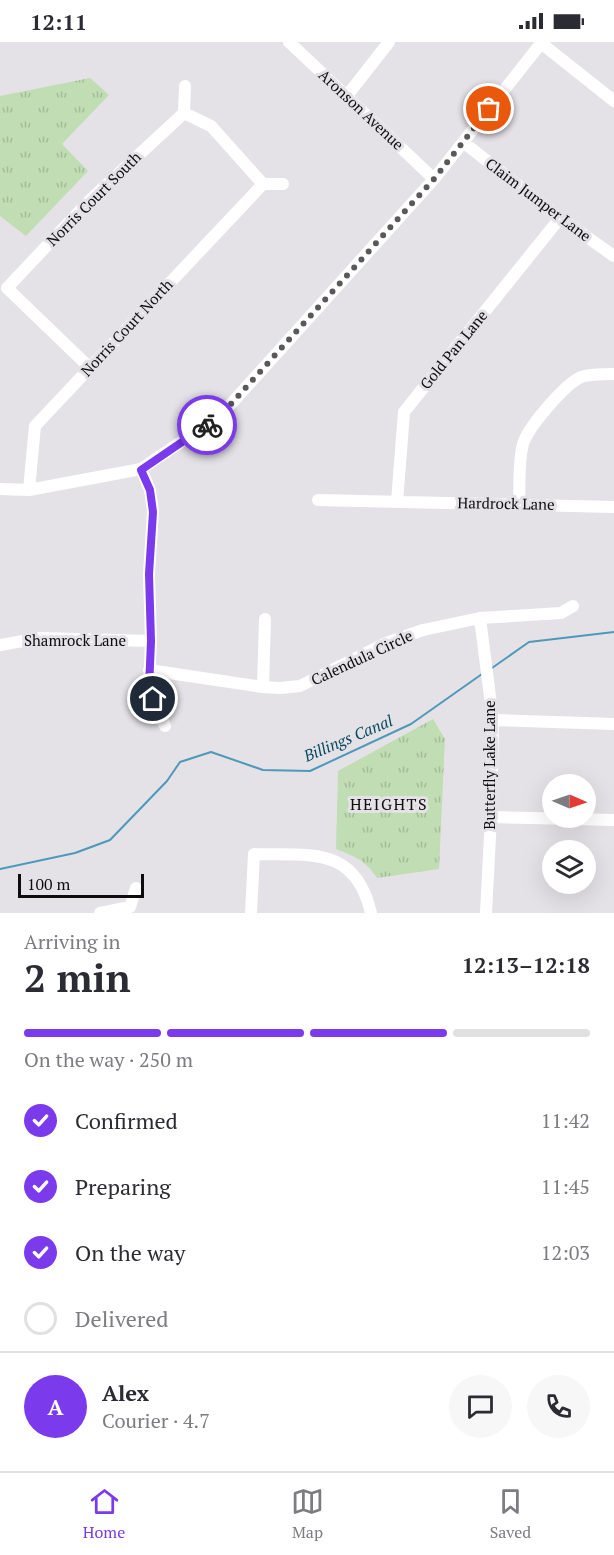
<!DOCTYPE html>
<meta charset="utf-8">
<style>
:root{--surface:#fff;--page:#f7f7f7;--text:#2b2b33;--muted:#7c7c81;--line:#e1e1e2;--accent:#7c3aed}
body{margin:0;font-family:"PT Serif",serif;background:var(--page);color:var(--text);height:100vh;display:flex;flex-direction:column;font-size:22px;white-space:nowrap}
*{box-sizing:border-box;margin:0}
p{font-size:20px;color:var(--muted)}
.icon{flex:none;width:33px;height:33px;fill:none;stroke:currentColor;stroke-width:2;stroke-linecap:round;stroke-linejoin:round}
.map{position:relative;height:871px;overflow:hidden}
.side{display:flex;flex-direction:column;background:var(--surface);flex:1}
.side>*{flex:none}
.needle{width:39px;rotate:92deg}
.fabs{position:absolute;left:542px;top:732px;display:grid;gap:12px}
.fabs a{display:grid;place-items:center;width:54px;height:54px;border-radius:50%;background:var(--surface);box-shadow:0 6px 24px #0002;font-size:30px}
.scale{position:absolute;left:18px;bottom:15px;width:126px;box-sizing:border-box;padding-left:6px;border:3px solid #0e0d0e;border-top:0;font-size:16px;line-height:21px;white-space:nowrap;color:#0e0d0e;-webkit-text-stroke:4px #e5e2e7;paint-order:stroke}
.pin{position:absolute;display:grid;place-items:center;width:51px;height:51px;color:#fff;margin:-26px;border:3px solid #fff;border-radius:50%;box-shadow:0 2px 6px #0007}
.courier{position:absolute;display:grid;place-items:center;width:60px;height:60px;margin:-30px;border:4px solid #7c3aed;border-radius:50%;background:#fff;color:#222;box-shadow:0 2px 8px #0007}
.summary em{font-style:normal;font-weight:600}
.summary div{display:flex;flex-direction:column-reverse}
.summary{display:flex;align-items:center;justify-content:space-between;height:102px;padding:0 24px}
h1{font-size:39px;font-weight:600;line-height:45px}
.bar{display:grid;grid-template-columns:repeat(4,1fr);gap:9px 6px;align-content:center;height:72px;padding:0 24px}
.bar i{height:8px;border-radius:4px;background:var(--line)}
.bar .current{background:var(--accent)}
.bar p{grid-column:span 4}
.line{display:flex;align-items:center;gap:15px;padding:0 24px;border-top:2px solid var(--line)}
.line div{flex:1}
.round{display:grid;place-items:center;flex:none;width:63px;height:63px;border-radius:32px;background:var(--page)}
ol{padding:0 24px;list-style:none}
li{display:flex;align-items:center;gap:18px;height:66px}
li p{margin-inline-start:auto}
li .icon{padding:6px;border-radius:50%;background:var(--accent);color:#fff;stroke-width:4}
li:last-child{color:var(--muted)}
li i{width:33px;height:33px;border:3px solid var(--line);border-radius:50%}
.status{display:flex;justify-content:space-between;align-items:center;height:42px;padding:0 30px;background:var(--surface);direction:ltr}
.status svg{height:16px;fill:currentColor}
.menu{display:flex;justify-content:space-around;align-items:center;height:84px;border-top:2px solid var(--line);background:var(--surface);font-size:16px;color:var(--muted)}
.menu a{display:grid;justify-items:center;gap:3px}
.menu .current{color:var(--accent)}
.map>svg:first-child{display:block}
.park{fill:url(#park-tufts)}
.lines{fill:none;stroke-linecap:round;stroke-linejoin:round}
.stream{stroke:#4d99ba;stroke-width:2}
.minor{stroke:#fff;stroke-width:12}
.done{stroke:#59585a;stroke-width:6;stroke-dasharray:0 10.8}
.route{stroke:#7c3aed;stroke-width:8}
.labels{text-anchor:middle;stroke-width:6;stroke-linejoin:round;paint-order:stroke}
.street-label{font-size:15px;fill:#0e0d0e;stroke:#e5e2e7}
.water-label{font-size:16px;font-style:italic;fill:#064a61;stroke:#e5e2e7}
.neighbourhood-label{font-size:16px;letter-spacing:1.5px;fill:#0e0d0e;stroke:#e5e2e7}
</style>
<div class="status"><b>12:11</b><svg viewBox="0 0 49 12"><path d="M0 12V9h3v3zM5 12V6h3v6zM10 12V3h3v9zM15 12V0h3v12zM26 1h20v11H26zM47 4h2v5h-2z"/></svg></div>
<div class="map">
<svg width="614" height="871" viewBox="0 0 614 871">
<defs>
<pattern id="park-tufts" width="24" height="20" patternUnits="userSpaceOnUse" patternTransform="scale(1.5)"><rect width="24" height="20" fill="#c0ddb3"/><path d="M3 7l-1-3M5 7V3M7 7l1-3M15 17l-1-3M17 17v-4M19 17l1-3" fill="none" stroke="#a4bc99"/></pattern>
</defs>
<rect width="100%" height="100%" fill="#e5e2e7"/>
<path class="park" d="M90 36 109 53 62 102 88 129 26 194 0 174V54Z
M433 677 445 697 439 827 377 836C365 818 356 815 336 807L338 729Z"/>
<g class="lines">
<path class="stream" d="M492 626 529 600 614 590
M0 827 75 811 110 798 167 739 180 720 211 710 263 728 310 729 411 682 482 632"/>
<path class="minor" d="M289 0 434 137
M541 1 614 59
M346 55 389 0
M184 71 211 84 263 142
M184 71 185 44
M463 100 560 176 614 214
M263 142H283
M7 246 90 158 184 71
M7 246 90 326
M141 427 150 448 153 469 149 532 151 599 149 646 165 684
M0 447 29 448 141 427 221 373 434 137 542 0
M29 448 35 384 263 142
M318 458 614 465
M397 460 404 370 560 176
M519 463C520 444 518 420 523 402 528 385 565 342 581 335 591 332 604 332 614 332
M480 576 493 678 491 775 486 871
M0 603 40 596 151 599
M149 628 263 645 280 646 300 644 386 601 423 588 480 576 561 571 573 564
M263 645 265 577
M493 678 614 682
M491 775 614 778
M130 865 136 846
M100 871 130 865
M251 871 254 812C310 814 355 803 371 871"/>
</g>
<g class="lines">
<path class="done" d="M207 383 221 373 434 137 489 67"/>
<path class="route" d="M153 657 149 646 151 599 149 532 153 470 150 448 141 428 207 383"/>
</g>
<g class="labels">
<g class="street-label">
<text transform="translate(361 68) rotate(43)" y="5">Aronson Avenue</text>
<text transform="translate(94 157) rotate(-45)" y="5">Norris Court South</text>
<text transform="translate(538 158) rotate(37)" y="5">Claim Jumper Lane</text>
<text transform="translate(127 286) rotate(-47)" y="5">Norris Court North</text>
<text transform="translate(454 308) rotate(-51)" y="5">Gold Pan Lane</text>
<text transform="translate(506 462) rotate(1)" y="5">Hardrock Lane</text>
<text x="75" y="604">Shamrock Lane</text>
<text transform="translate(362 616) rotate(-25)" y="5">Calendula Circle</text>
<text transform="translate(490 723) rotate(-90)" y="5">Butterfly Lake Lane</text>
</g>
<g class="water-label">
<text transform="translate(348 696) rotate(-23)" y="6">Billings Canal</text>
</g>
<g class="neighbourhood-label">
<text x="389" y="768">HEIGHTS</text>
</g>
</g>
</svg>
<div class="fabs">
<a><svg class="needle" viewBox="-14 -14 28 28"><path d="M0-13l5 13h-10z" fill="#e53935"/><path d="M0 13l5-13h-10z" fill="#7c7c81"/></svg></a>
<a><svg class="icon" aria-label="layers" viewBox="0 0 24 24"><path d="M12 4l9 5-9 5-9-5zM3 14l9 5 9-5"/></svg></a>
</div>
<div class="scale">100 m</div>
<div class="pin" style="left:489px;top:67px;background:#ea580c"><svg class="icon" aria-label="bag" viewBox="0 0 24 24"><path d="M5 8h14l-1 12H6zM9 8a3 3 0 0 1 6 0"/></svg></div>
<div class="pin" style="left:153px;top:657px;background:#1f2937"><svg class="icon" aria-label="home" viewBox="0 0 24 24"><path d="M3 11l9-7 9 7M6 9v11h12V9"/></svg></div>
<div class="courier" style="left:207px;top:383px"><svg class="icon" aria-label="bike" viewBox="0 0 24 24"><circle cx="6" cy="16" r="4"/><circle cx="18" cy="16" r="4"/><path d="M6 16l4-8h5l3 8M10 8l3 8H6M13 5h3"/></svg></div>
</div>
<section class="side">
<div class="summary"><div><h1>2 min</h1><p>Arriving in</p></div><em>12:13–12:18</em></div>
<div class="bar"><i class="current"></i><i class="current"></i><i class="current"></i><i></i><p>On the way · 250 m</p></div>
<ol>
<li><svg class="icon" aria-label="check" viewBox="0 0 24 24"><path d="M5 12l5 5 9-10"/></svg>Confirmed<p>11:42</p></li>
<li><svg class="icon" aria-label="check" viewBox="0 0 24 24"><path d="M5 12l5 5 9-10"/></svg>Preparing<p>11:45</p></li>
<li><svg class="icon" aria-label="check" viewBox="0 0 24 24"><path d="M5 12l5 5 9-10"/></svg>On the way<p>12:03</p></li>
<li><i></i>Delivered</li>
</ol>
<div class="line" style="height:108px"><b class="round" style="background:var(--accent);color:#fff">A</b><div><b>Alex</b><p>Courier · 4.7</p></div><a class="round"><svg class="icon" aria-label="chat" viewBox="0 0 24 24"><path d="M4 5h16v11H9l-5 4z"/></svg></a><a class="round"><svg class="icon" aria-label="phone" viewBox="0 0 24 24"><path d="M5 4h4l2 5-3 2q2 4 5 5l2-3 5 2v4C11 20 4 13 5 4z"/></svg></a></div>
</section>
<nav class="menu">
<a class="current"><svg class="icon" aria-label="home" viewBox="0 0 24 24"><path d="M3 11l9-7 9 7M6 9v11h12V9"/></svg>Home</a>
<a><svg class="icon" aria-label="map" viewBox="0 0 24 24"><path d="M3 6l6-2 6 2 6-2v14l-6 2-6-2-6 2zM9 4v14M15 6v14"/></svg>Map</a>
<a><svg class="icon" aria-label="saved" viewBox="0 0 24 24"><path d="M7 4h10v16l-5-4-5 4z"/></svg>Saved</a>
</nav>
